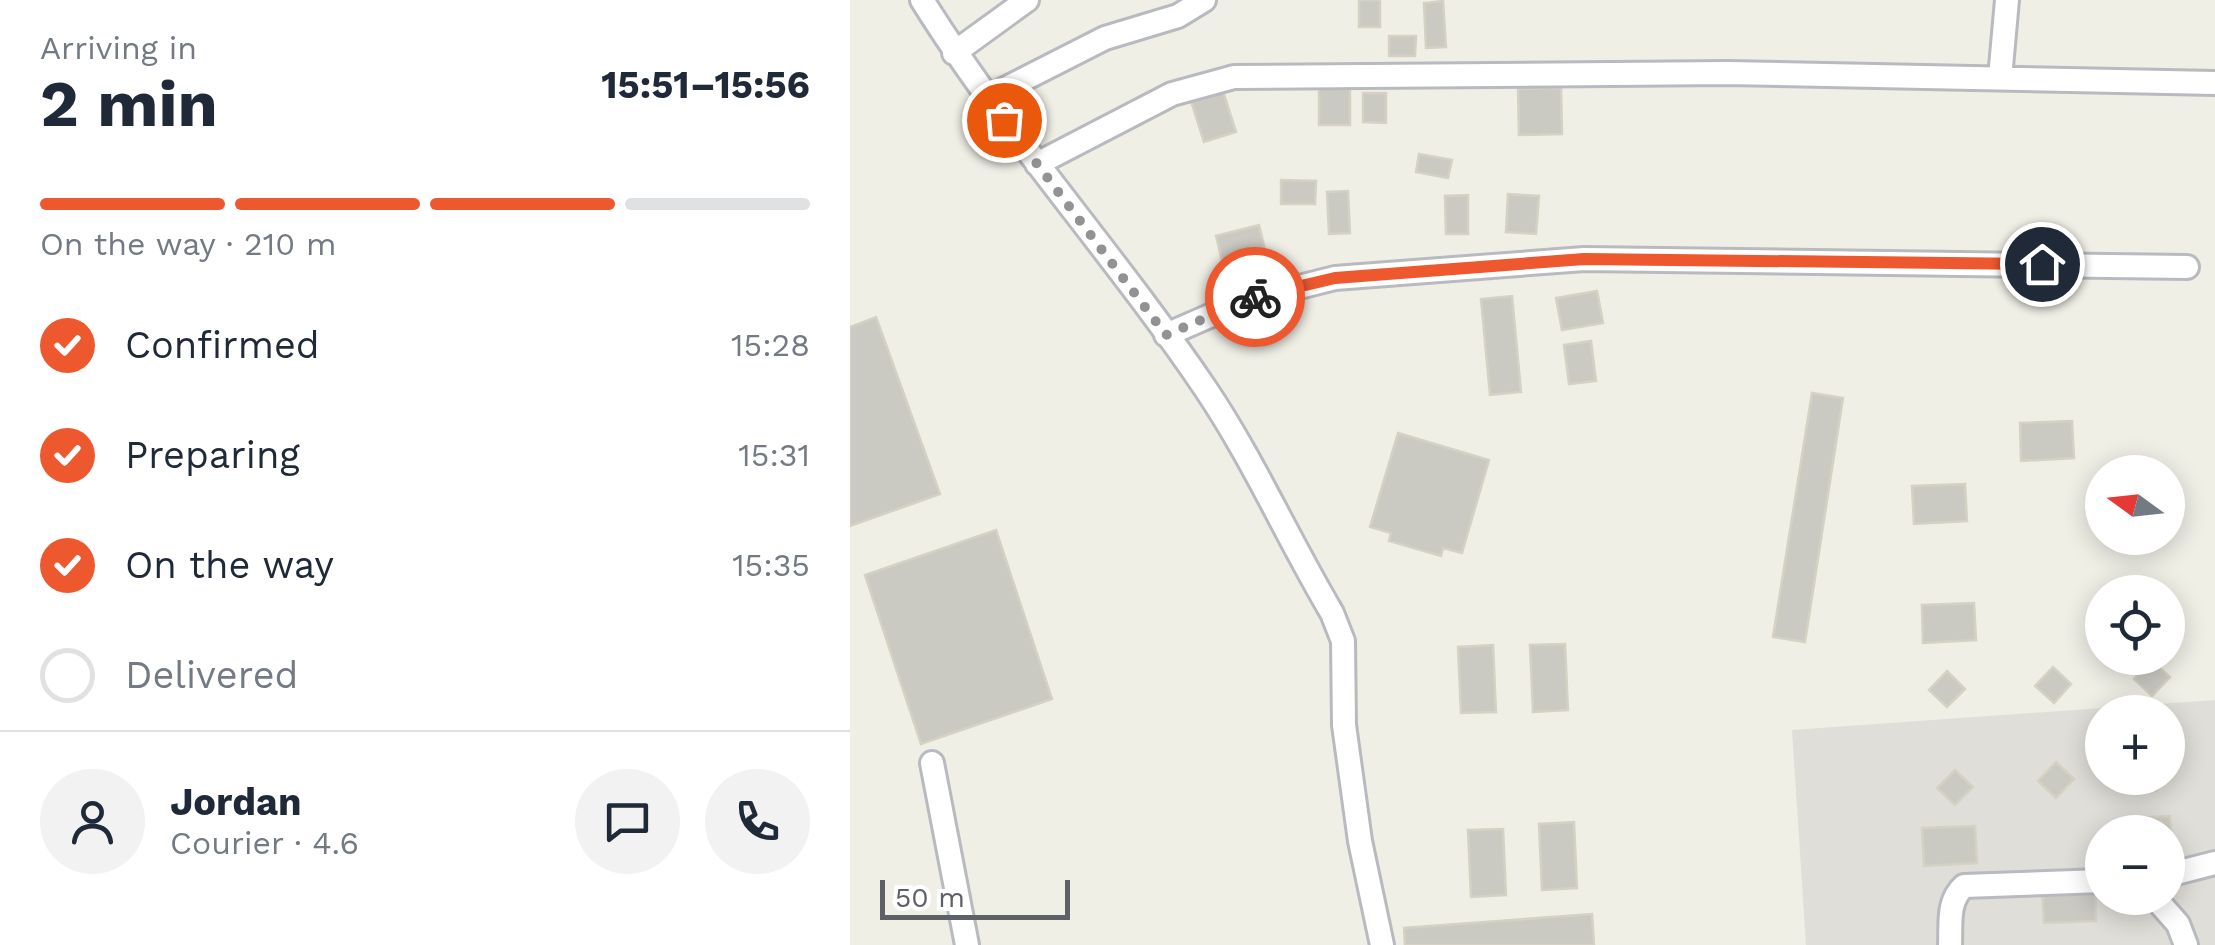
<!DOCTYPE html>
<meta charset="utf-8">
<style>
:root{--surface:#fff;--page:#f2f2f3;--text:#1f2937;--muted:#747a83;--line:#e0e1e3;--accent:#ed582f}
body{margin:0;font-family:"Work Sans",sans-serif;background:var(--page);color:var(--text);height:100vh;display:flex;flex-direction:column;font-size:38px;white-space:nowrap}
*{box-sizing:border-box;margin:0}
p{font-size:32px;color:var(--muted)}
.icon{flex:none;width:55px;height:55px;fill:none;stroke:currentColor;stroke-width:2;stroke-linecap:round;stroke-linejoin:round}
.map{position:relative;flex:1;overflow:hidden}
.drawer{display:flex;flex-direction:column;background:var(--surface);width:850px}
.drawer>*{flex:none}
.needle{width:65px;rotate:285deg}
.tools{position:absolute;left:1235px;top:455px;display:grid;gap:20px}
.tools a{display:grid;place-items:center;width:100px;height:100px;border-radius:50%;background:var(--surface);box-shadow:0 5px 25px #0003;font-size:50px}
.scale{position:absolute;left:30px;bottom:25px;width:190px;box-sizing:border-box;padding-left:10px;border:5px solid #5e6067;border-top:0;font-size:28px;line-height:35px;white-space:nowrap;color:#5e6067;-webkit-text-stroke:8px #fff;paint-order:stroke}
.pin{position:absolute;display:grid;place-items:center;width:85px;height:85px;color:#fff;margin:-42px;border:5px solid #fff;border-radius:50%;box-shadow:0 2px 10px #0007}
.courier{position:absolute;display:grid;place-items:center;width:100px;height:100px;margin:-50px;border:8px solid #ed582f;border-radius:50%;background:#fff;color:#222;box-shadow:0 2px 12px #0007}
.head em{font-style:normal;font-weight:700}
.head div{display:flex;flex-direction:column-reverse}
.head{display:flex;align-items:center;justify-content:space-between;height:170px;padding:0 40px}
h1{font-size:65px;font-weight:700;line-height:75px}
.bar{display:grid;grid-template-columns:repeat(4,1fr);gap:15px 10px;align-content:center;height:120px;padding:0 40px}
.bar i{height:12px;border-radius:8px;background:var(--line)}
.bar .on{background:var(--accent)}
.bar p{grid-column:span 4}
.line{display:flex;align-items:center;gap:25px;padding:0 40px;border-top:2px solid var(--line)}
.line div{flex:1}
.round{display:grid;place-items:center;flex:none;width:105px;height:105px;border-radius:52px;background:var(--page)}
ol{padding:0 40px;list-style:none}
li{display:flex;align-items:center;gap:30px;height:110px}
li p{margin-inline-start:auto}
li .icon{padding:10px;border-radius:50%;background:var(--accent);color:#fff;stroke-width:4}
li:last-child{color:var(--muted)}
li i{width:55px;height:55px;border:5px solid var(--line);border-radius:50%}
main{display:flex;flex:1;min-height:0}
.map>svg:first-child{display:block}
.industrial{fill:#dfded8;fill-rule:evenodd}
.building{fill:#cbcac2;stroke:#d5d2c4;stroke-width:2.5}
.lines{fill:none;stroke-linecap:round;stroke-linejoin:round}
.street-casing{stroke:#b8bac0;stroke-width:28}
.street{stroke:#fff;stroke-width:22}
.done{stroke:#919293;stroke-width:10;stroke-dasharray:0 18}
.route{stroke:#ed582f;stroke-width:12}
</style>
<main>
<section class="drawer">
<div class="head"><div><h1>2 min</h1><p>Arriving in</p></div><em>15:51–15:56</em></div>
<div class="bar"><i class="on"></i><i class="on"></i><i class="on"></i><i></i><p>On the way · 210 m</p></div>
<ol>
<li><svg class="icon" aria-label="check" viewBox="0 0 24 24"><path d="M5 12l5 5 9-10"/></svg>Confirmed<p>15:28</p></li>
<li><svg class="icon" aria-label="check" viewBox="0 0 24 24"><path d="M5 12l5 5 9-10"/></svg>Preparing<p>15:31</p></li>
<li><svg class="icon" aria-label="check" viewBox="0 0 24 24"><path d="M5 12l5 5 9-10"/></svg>On the way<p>15:35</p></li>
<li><i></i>Delivered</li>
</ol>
<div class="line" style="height:180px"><a class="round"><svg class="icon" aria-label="person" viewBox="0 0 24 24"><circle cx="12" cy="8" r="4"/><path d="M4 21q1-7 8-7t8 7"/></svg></a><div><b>Jordan</b><p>Courier · 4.6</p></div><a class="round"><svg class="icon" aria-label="chat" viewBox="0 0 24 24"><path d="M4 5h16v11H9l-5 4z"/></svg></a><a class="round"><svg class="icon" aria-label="phone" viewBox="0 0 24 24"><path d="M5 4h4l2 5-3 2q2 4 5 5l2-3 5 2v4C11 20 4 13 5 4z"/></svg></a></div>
</section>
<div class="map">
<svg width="1365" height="945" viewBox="0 0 1365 945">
<rect width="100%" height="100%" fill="#f0efe6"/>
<path class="industrial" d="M1365 700V945H956L942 730ZM1252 712H1318V778H1252ZM1252 832H1318V898H1252Z"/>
<path class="building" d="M509 0H530V27H509Z
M593 1 596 47 576 48 574 3Z
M539 36H566L565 56H539Z
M469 86H500V125H469Z
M711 88 712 134 669 135 668 89Z
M373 91 386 132 354 142 341 101Z
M513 93H536V123L513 122Z
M569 154 602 160 598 178 566 172Z
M431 180 466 181 465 204H431Z
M498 191 500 233 479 234 477 192Z
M658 194 689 196 686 234 656 232Z
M618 195V234H596L595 196Z
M409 225 417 258 374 269 366 236Z
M747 291 753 323 712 330 706 298Z
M662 296 671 392 640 395 631 299Z
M26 317 90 494 0 526V327Z
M741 341 746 381 719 384 714 345Z
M962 393 993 398 955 642 923 637Z
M1222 421 1224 458 1171 461 1170 423Z
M548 433 639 460 612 553 593 548 591 556 539 541 541 533 520 527Z
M1115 484 1117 521 1064 524 1062 486Z
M146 530 202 699 71 744 15 575Z
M1124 603 1126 640 1073 643 1072 605Z
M715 644 718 710 683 712 680 645Z
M643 645 646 712 611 713 608 647Z
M1301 660 1320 677 1302 696 1284 679Z
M1203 667 1221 684 1204 703 1185 686Z
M1097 671 1115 689 1097 707 1079 690Z
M1206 762 1224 779 1206 798 1188 781Z
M1318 767 1323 772 1306 791 1291 778H1318Z
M1105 770 1123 787 1105 805 1087 788Z
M1320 816 1321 854H1318V832H1268L1267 819Z
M724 822 727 888 692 890 689 824Z
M1125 826 1127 863 1074 866 1072 828Z
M653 829 656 895 621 897 618 830Z
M1245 883 1246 921 1194 923 1192 886Z
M742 914 744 945H555L554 928Z"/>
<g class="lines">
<defs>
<path id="street" d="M72 0C157 136 265 255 355 388 403 459 438 539 482 613L493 641 494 725 510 841 532 945
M104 53 177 0
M1150 78 1157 0
M137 98 255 38 328 16 354 0
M187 164 322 94 384 77 878 73 1365 83
M316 335 394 301 485 278 734 259 1337 267
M82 763 117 945
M1318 875 1365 863
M1305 898 1328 924 1336 945
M1100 945C1101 924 1097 901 1114 886L1252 881"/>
</defs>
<use href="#street" class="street-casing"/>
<use href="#street" class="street"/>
</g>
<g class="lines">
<path class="done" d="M154 120 316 335 405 297"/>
<path class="route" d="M405 297 485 278 734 259 1192 264"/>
</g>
</svg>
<div class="tools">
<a><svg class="needle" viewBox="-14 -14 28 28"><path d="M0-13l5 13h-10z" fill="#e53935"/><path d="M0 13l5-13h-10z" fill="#747a83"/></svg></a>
<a><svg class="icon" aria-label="locate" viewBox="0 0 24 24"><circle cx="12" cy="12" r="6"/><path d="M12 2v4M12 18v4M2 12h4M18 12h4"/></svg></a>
<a>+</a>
<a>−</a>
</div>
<div class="scale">50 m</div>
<div class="pin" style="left:154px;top:120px;background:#ea580c"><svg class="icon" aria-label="bag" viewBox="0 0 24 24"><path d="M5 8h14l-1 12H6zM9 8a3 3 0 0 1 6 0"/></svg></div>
<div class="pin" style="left:1192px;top:264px;background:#1f2937"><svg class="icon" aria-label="home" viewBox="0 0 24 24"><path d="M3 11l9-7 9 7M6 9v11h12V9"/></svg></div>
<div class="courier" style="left:405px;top:297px"><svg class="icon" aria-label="bike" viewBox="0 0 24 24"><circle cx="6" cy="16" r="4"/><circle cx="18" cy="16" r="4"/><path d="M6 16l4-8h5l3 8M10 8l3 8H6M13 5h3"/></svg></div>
</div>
</main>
